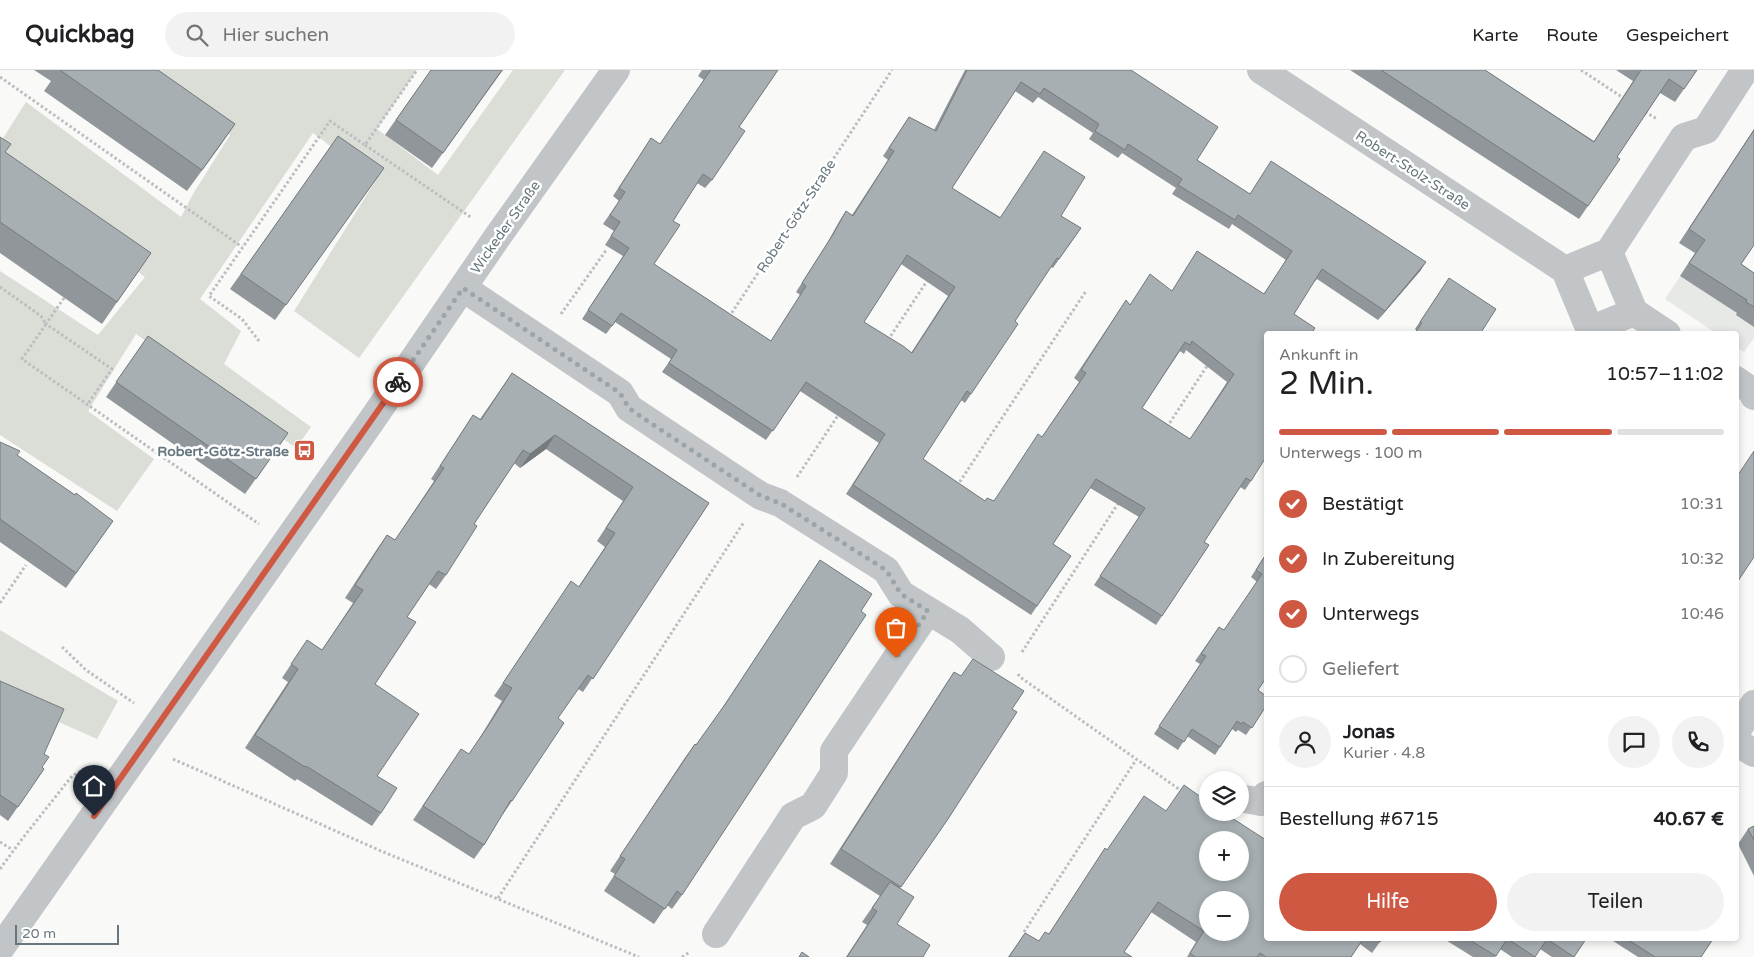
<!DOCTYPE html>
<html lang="de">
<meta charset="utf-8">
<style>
:root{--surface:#fff;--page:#f2f2f2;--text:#202124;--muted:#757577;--line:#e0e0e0;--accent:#cf5842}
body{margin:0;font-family:"Varela Round",sans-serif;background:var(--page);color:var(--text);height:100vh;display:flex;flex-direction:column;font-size:19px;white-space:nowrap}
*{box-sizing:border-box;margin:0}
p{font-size:16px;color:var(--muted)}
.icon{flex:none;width:28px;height:28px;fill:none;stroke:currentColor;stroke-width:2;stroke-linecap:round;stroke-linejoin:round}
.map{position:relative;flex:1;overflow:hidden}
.side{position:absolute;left:1264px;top:261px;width:475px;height:610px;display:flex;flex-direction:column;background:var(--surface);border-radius:5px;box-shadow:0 2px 8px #0003}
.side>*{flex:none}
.buttons{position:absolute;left:1199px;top:701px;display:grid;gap:10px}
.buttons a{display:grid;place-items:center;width:50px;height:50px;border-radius:50%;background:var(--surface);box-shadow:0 2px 8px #0003;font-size:25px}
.scale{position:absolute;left:15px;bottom:12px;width:104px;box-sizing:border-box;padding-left:5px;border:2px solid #67777f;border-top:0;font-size:14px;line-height:18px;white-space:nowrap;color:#67777f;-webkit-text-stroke:4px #fff;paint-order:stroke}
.pin{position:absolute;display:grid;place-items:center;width:42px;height:42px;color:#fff;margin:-51px -21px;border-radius:50% 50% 50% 0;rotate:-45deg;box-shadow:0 0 5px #0007}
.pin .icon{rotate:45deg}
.courier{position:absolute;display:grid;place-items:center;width:50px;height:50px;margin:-25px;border:4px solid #cf5842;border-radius:50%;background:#fff;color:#222;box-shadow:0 1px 6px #0007}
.summary em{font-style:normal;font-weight:600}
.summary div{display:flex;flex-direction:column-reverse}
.summary{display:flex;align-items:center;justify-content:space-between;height:85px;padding:0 15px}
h1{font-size:32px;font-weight:600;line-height:38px}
.bar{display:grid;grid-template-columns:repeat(4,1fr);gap:8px 5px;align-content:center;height:60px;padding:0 15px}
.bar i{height:6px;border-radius:4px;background:var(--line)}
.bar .current{background:var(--accent)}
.bar p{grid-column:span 4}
.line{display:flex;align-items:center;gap:12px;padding:0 15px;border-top:1px solid var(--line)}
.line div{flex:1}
.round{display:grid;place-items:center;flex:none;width:52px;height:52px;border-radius:26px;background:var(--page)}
ol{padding:0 15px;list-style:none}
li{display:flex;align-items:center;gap:15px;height:55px}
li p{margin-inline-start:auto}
li .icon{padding:5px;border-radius:50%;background:var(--accent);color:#fff;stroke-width:4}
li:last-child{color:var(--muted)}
li i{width:28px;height:28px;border:2px solid var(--line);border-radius:50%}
.button{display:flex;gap:10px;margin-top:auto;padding:10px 15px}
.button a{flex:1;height:58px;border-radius:30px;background:var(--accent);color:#fff;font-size:20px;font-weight:600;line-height:58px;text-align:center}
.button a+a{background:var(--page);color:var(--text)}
header{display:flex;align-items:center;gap:30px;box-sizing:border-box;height:70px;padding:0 25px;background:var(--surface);border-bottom:1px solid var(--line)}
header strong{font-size:24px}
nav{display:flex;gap:28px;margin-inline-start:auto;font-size:18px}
.search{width:350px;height:45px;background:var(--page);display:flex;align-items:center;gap:12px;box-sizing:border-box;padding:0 18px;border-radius:28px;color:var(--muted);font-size:19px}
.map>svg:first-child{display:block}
.built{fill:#e7e9e7}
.green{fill:#daded7}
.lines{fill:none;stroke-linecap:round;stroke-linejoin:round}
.path{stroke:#bbbec0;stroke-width:3;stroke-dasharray:2.5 2.5;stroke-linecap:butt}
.minor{stroke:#c1c5c8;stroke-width:28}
.wall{fill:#90969a;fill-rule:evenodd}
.shaded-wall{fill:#757a7d}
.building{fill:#a7afb3;stroke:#757a7d;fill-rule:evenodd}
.done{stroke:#9aa4a9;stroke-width:5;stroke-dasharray:0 9}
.route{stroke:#cf5842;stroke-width:6}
.labels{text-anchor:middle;stroke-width:5;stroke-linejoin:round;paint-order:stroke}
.street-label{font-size:14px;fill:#67777f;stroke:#fff}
.poi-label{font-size:14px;font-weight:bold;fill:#67777f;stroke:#fff;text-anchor:end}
</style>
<header>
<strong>Quickbag</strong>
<div class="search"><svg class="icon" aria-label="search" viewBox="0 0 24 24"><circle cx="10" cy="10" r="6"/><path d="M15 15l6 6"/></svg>Hier suchen</div>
<nav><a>Karte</a><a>Route</a><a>Gespeichert</a></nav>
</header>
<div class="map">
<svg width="1754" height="887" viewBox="0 0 1754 887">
<rect width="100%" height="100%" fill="#f9f9f7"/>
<path class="built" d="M1696 183 1754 223V268L1744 282 1736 277V264H1717L1665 229Z"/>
<path class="green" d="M137 0H417L377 59 438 105 513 0H565L359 288 294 241 376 110 313 63 200 229 241 261 224 294 311 357 296 378 136 264 88 341 154 389 117 441 0 365V201L98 265 145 207 5 102 0 73 26 32 181 147 193 124 230 65Z
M0 560 118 631 97 669 0 626Z"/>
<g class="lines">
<path class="path" d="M1581 0 1625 29
M0 7 242 177
M1645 42 1657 49
M365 75 472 148
M0 217 41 246 46 254 22 289 259 454
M64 228 46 254 112 299 87 335
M561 244 607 179
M729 247 892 0
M888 270 929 208
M259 271 242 249 209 226 330 51 365 75 417 0
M1167 357 1209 293
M797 407 839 344
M957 416 1086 221
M0 533 26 495
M62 577 86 600 134 633
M1022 582 1119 432
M1018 604 1020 607 1183 722
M173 689 381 781 639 887
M0 772 13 780
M0 799 22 769 72 706 87 698
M498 828 744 452
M1024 862 1136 690
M682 887 690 882"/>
<path class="minor" d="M1261 0 1565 200 1590 260 1634 242
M1609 182 1684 67 1706 60 1745 0
M1565 200 1609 182 1634 242 1667 264
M463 218 620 323 629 338 761 426 780 433 886 500 901 524 960 560 991 587
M1736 310 1752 321 1754 326
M1736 662 1754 634
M1736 672 1754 683
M1240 728 1261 732 1266 725
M1220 744 1221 742
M716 864 793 746 813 736 834 703V681L928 541
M0 879 372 350 498 166 616 0"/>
</g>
<path class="wall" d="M34 0H158L235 54 187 121 44 21 51 11Z
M431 0H503L432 98 385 65Z
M702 0H778L739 57 712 110 705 118 697 113 673 151 654 194 771 271 800 225 796 222 826 175 840 150 846 141 852 145 888 90 883 86 909 47 934 60 965 0H1131L1197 90 1250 124 1426 192 1420 201 1378 250 1317 209 1266 264 1251 411 1245 420 1240 417 1204 472 1209 475 1156 555 1094 515 1139 447 1090 418 1053 474 1071 486 1031 545 846 424 879 373 800 321 766 370 662 302 671 289 615 252 606 264 582 249 623 186 605 175 614 161 603 154 619 131 613 126 651 68 660 74 704 10 698 6ZM1015 21 1033 33 1038 27 1093 63 1089 69 1118 88 1122 83 1176 118 1172 124 1229 159 1232 154 1286 190 1264 224 1197 181 1172 221 1130 234 1120 239 1074 308 1079 312 1042 367 994 431H985L923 389 961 330 965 333 971 324 1015 251 1051 197 1053 198 1081 158 1061 146 1000 147 952 118ZM901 194 948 226 911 283 864 252ZM1186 280 1227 312 1190 369 1142 338 1180 281 1184 284Z
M1350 0H1485L1594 71 1633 11 1616 0H1697L1675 32 1660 23 1617 87 1588 136 1579 149Z
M1754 59V175L1741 194 1754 203V257L1736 245 1737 243 1680 206 1695 183 1679 173Z
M338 66 384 98 275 250 230 219Z
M0 67 5 82 151 183 102 254 0 183Z
M1449 208 1480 264 1416 260 1415 259Z
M148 266 288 363 245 424 106 327Z
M512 303 709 433 583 622 578 619 558 648 512 731 503 744H502L484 775 474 789 413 750 452 692 469 684 479 669 502 631 494 626 562 525 579 516 605 477 597 471 623 431 546 379 520 398 514 393 474 454 446 505 436 519 429 514 407 547 375 614 377 706 381 743 372 756 297 709 295 711 245 678 288 612 282 608 307 570 322 580 353 533 345 528 377 479 387 465 395 470 434 411 431 409 473 345 480 349Z
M0 372 17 385 75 425 113 451 66 518 0 472Z
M1266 484 1258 620 1266 636 1246 665 1238 660 1236 662 1232 659 1215 685 1187 666 1178 680 1154 664 1200 594 1195 591 1219 557 1224 560 1257 512 1251 507Z
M820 490 682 825 672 839 667 835 654 854 604 821 615 804 610 801 684 689 695 674 696 675 717 646Z
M954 602 1012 639 948 749 900 818 897 854 923 887H846L867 855 862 852 880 826 830 794 944 617Z
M0 611 44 684 42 697 44 699 8 751 0 745Z
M1754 756V806L1738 774 1748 759Z
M1105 778 1266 869H1382L1372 883 1360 874 1351 887H1187L1196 872 1151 842 1124 882 1132 887H1008L1025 863 1038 871 1049 864Z
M1444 869H1586L1574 887H1552L1540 879 1535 887H1512L1500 879 1495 887H1473Z
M1610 869H1713L1701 887H1638Z"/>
<path class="shaded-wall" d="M235 54 220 76 187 121 202 100Z
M1426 192 1420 201 1378 250 1385 241Z
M555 365 546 379 520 398 530 384Z"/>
<path class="building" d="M60 0H158L235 54 202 100Z
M431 0H502L443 83 396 50Z
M709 0H778L739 57 745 61 712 110 703 104 673 151 680 155 654 194 771 271 806 216 802 213 832 166 846 141 853 146 894 81 889 78 909 47 936 61 967 0H1131L1218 57 1197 90 1250 124 1271 91 1426 192 1385 241 1322 199 1294 244 1315 258 1311 264H1266V387L1251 411 1246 408 1204 472 1209 475 1162 546 1100 506 1145 438 1096 409 1053 474 1071 486 1037 536 853 415 885 364 806 312 773 361 669 293 677 280 621 243 612 256 588 240 629 178 611 166 620 152 610 145 625 122 619 118 651 68 660 74 710 1ZM1021 12 1040 24 1044 18 1099 54 1095 61 1125 80 1128 74 1182 109 1178 115 1235 150 1238 145 1292 181 1264 224 1197 181 1172 221 1150 204 1130 235 1126 230 1081 300 1086 303 1042 367 1038 364 994 431 987 428 985 431 923 389 967 321 971 324 1018 254 1015 251 1057 188 1059 189 1081 158 1061 146 1085 107 1044 81 1000 148 952 118ZM907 185 955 217 912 283 903 276 864 252ZM1192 271 1234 304 1190 369 1142 338 1185 272 1190 275Z
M1381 0H1485L1594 72 1641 0H1697L1684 19 1669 9 1617 87 1620 89 1588 136Z
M1754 60V175L1741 194 1754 203V237L1746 232 1747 230 1689 193 1705 170 1689 159Z
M338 66 384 98 286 235 241 204Z
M0 67 11 74 5 82 151 183 117 232 0 152Z
M1449 208 1496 239 1480 264H1414L1422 253 1420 252Z
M148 266 288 363 256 409 116 312Z
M512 303 709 433 593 609 588 605 558 648 564 653 512 731 511 730 484 775 423 736 461 679 469 684 488 656 512 618 503 613 571 511 579 517 615 463 606 458 633 417 555 365 530 384 523 380 474 454 477 456 446 505 438 501 407 547 416 552 375 614 419 644 377 706 397 718 381 743 306 696 305 697 255 665 298 599 291 594 307 570 322 580 363 520 355 515 387 465 395 470 444 398 440 396 473 345 481 350Z
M0 372 20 381 17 385 75 425 76 423 113 451 76 503 0 449Z
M1754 381V487L1736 514V408Z
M1266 484V608L1258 620 1266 626V636L1252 658 1243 652 1241 654 1237 651 1220 677 1192 659 1184 672 1159 656 1206 586 1201 584 1219 557 1224 560 1262 504 1256 500Z
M820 490 872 524 861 541 866 545 682 825 677 821 665 839 614 806 625 789 620 786 695 674 696 675 726 633Z
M973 589 1024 621 1012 639 1017 642 948 749 901 817 841 779 954 602 961 606Z
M0 611 64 639 44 684 49 687 42 697 44 699 18 737 0 725Z
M1184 715 1208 732V742H1215L1220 747 1228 749 1232 748 1266 770V869H1363L1351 887H1266L1260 883 1257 887H1195L1190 883 1204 861 1158 832 1124 882 1132 887H1009L1025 863 1039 871 1045 862 1049 864 1105 778 1107 780 1144 726 1166 741ZM1208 770H1240V802H1208ZM1208 830H1240V862H1208Z
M1754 756V770L1748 759Z
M890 812 914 827 897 854 930 875 923 887H847L877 841 872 838Z
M1375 869H1382L1380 872Z
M1468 869H1507L1496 886Z
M1508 869H1547L1535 887Z
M1547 869H1586L1574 887Z
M1627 869H1713L1701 887H1655Z
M802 882 809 887H799Z"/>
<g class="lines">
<path class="done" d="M398 312 463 218 620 323 629 338 643 348 761 426 780 433 886 500 901 524 928 541 896 588"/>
<path class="route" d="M94 746 398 312"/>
</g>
<defs>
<symbol id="bus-square" viewBox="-11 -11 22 22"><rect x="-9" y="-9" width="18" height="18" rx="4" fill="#cf5842" stroke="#fff"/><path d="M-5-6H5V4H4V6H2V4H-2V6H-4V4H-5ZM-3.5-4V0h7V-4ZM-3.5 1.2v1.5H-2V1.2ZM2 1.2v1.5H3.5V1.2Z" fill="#fff"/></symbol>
</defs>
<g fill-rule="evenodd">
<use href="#bus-square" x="292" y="368" width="25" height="25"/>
</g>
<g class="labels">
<g class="street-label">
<text transform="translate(1413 100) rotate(33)" y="5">Robert-Stolz-Straße</text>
<text transform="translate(796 146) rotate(-57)" y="5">Robert-Götz-Straße</text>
<text transform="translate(505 157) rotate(-55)" y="5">Wickeder Straße</text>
</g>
<g class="poi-label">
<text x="289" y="386">Robert-Götz-Straße</text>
</g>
</g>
</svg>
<div class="buttons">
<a><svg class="icon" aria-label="layers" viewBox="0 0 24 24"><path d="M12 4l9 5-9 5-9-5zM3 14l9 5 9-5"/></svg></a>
<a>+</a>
<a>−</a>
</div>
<div class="scale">20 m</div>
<div class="pin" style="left:896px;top:588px;background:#ea580c"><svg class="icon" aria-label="bag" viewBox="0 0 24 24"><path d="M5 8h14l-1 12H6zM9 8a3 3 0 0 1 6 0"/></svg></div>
<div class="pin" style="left:94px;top:746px;background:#1f2937"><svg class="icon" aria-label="home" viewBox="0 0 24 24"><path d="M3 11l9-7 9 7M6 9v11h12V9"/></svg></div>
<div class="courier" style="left:398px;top:312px"><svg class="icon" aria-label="bike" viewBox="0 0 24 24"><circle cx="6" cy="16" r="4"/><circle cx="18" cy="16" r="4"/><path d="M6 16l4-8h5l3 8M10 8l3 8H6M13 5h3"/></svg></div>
<section class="side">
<div class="summary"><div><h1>2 Min.</h1><p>Ankunft in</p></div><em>10:57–11:02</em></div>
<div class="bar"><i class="current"></i><i class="current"></i><i class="current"></i><i></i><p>Unterwegs · 100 m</p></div>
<ol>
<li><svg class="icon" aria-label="check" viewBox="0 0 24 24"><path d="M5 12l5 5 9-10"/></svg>Bestätigt<p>10:31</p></li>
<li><svg class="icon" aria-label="check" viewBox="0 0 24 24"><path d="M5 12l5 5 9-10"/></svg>In Zubereitung<p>10:32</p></li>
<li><svg class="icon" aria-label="check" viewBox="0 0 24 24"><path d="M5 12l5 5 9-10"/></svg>Unterwegs<p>10:46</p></li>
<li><i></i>Geliefert</li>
</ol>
<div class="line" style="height:90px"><a class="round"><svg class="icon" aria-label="person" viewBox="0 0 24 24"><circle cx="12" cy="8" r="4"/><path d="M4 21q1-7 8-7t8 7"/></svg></a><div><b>Jonas</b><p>Kurier · 4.8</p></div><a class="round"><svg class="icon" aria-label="chat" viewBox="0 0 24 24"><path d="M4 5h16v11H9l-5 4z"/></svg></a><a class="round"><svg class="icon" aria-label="phone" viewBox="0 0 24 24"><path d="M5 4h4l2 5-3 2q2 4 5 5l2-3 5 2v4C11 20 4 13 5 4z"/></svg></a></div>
<div class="line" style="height:65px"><div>Bestellung #6715</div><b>40.67 €</b></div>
<div class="button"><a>Hilfe</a><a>Teilen</a></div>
</section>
</div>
